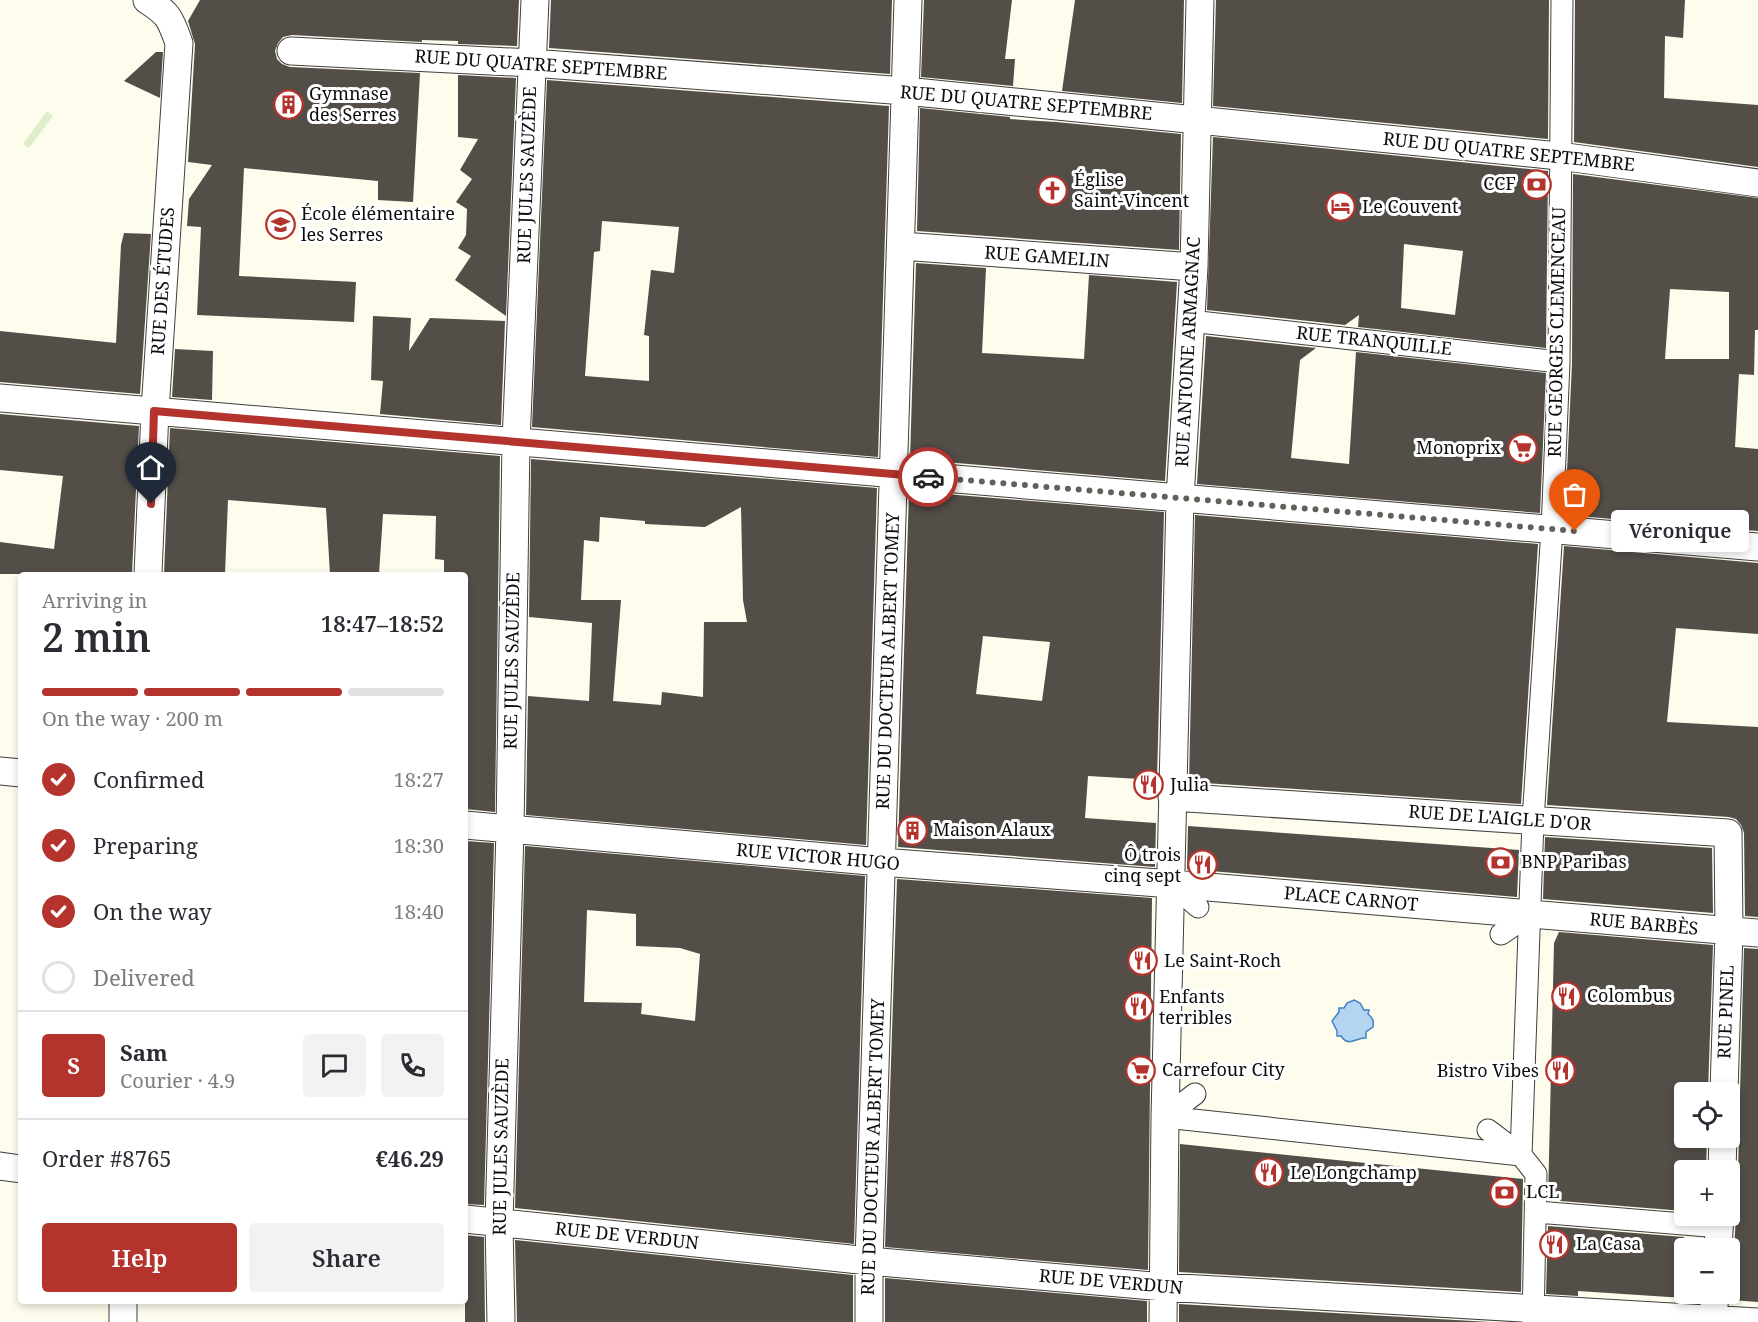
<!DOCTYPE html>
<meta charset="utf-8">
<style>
:root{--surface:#fff;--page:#f2f2f3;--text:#2b2b33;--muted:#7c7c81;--line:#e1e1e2;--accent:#b4332c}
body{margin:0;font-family:"Noto Serif",serif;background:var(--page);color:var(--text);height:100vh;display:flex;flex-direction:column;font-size:22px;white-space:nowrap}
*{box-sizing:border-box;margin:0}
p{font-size:20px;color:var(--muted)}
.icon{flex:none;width:33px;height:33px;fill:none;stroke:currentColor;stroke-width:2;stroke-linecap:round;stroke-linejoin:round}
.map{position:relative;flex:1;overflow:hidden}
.sheet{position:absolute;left:18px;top:572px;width:450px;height:732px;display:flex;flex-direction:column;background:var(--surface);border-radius:6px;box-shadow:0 3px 9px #0003}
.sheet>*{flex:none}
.controls{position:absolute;left:1674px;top:1082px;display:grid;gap:12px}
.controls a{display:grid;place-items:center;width:66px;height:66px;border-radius:6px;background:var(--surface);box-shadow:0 3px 9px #0003;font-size:30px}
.pin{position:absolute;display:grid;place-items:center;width:51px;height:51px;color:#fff;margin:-62px -26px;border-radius:50% 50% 50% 0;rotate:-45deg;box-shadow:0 0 6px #0007}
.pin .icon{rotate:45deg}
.courier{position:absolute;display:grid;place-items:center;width:60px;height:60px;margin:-30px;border:4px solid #b4332c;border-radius:50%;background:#fff;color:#222;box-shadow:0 2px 8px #0007}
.bubble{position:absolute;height:42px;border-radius:6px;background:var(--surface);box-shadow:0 3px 9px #0003;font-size:20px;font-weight:600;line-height:42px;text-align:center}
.headline em{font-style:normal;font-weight:600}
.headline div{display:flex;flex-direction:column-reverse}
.headline{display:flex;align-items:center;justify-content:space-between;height:102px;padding:0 24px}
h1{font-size:39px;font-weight:600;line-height:45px}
.bar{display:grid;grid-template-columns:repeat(4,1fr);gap:9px 6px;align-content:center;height:72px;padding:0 24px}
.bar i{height:8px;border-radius:4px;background:var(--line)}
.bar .on{background:var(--accent)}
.bar p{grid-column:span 4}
.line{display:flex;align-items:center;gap:15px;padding:0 24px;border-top:2px solid var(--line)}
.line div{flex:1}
.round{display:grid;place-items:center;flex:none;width:63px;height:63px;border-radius:6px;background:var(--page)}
ol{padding:0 24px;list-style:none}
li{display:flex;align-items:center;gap:18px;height:66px}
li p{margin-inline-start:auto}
li .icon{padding:6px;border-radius:50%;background:var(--accent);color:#fff;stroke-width:4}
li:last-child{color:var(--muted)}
li i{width:33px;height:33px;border:3px solid var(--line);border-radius:50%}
.button{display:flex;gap:12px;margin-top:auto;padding:12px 24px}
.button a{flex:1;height:69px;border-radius:6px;background:var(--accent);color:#fff;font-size:24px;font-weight:600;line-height:69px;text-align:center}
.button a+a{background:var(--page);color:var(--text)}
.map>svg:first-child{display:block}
.pitch{fill:#deeec9}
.water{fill:#b4d5f2;stroke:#3f82c5;stroke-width:1.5}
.building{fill:#544e49;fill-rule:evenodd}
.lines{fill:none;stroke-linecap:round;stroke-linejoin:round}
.pedestrian-casing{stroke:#3f3f3f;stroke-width:23}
.minor-casing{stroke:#3f3f3f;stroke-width:29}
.pedestrian{stroke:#fff;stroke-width:21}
.minor{stroke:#fff;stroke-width:27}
.done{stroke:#61605a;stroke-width:6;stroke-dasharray:0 10.8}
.route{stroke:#b4332c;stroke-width:8}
.labels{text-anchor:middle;stroke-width:6;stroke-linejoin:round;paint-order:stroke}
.street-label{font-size:18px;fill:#0c0c0c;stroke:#fff}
.poi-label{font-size:18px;fill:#0c0c0c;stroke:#fff;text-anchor:start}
</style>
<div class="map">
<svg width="1758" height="1322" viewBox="0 0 1758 1322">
<rect width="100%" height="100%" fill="#fefcec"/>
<path class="pitch" d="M47 111 53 116 29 148 23 144Z"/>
<path class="water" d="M1354 1000 1360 1003 1364 1010H1369L1368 1014C1373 1018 1374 1021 1373 1027L1366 1032V1038C1356 1037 1349 1048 1341 1036H1337V1031L1332 1021 1339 1012V1008H1344L1347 1003Z"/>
<path class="building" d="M200 0H519L517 46 458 44V41L422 40V42L292 35 283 37 278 43 275 51 277 59 282 64 290 67 420 73 413 202 378 200V181L244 168 239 276 356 282 354 322 197 315 201 227 187 226 189 199 212 165 188 162 195 44 188 21Z
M551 0H892L890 74 549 48Z
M924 0H1012L1005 59H1015L1013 86 921 77Z
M1075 0H1184L1182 103 1062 91Z
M1216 0H1549L1548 139 1213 106Z
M1575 0H1685L1683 38 1665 36 1664 98 1758 105V167L1574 142Z
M156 52H163L160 98 124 81Z
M458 75 516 78 506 316 455 280 471 256 458 248 466 235 467 209 456 202 472 179 460 170 478 139 458 137Z
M547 80 889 106 878 457 532 427ZM602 221 679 227 674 273 651 270 644 335 649 336V381L585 376 594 252 600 251Z
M920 108 1010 117V119L1056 122 1181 134 1179 250 917 231Z
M1213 137 1548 171 1546 348 1358 327 1359 315 1345 325 1207 310ZM1404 244 1463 251 1455 315 1401 308Z
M1573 174 1758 198V330H1755L1754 375 1739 374 1735 447 1758 449V531L1565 515 1572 363ZM1670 289 1729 292V359H1665Z
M124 233 151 234 140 394 0 382V331L116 343 121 245Z
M916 263 986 268 982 353 1084 359 1089 275 1177 282 1165 481 910 459Z
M373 316 411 318 409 351 430 318 505 321 501 425 380 414 383 381 371 380Z
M1206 336 1316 348 1300 360 1291 458 1349 464 1356 352 1546 373 1540 513 1197 484Z
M175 349 213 351 212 400 172 397Z
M0 414 139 426 132 574H0V542L54 549 63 476 0 470Z
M170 428 500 456 495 812 465 809V574H444V560L435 559 436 516 383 514 379 574H330L326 508 228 500 225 574H164Z
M531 459 877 488 866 845 526 815 528 696 589 701 592 623 529 617ZM741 507 743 600 747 622H704L703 697 662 692 661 705 613 701 621 600H581L584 540 599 542 600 517 645 521V524L705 527Z
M909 491 1164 512 1157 780 1088 776 1085 818 1156 823 1155 867 898 847ZM983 636 1050 642 1042 701 976 694Z
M1195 515 1538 544 1521 804 1189 782Z
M1564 546 1758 563V634L1676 628 1667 722 1758 727V917L1745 916 1744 833 1741 825 1736 819 1729 817 1547 805Z
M1188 826 1519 850 1517 897 1187 869Z
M1545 837 1712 848 1713 913 1543 899Z
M465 841 494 843 484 1205 465 1204Z
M525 846 865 876 854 1244 515 1208ZM587 910 636 914V946L680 948 700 954 695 1021 641 1014 642 1003 584 1002Z
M897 879 1152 898 1148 1270 885 1247Z
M1559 932 1713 945 1708 1092H1684V1137H1707L1706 1170H1684V1211L1548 1200 1554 943Z
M1744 948 1758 949V1302L1731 1300 1736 1216 1734 1207V1180L1738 1170 1739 1137 1735 1128 1736 1102 1740 1092Z
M1180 1144 1523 1179 1521 1292 1179 1272Z
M1548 1226 1684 1237V1298L1578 1291V1296L1546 1294Z
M465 1235 484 1237 485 1322H465Z
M515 1240 853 1275V1322H517Z
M885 1278 1147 1301V1322H885Z
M1179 1304 1490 1322H1179Z"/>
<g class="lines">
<defs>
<path id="pedestrian" d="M1190 321 1559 362
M1172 884 1198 907
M1501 934 1529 915
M1165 1117 1521 1155
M1165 1117 1195 1094
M1488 1130 1521 1155 1536 1174 1533 1322
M1521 1155 1533 820 1552 529 1559 362 1562 0
M1537 1212 1720 1227"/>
<path id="minor" d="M147 0C169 14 170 18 179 43L155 411 148 574
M291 51 532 63 905 91 1559 156 1758 183
M901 246 1194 267
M0 398 1758 547
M0 771 21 773
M1172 797 1728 833 1729 931 1724 1092
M465 825 881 862 1172 884 1758 933
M0 1166 21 1169
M1722 1170 1723 1137
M465 1219 869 1261 1164 1287 1758 1322
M1718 1248 1720 1215
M123 1300V1322
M1713 1319 1715 1293
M501 1322 499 1223 510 829 516 442 535 0
M869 1322V1261L908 0
M1163 1322 1165 1117 1180 498 1194 267 1200 0"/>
</defs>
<use href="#pedestrian" class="pedestrian-casing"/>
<use href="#minor" class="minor-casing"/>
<use href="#pedestrian" class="pedestrian"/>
<use href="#minor" class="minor"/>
</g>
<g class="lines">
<path class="done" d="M928 477 1575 531"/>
<path class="route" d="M151 504 154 411 928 477"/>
</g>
<defs>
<symbol id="building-ring" viewBox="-11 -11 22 22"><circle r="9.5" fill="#fff" stroke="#b4332c" stroke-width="1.5"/><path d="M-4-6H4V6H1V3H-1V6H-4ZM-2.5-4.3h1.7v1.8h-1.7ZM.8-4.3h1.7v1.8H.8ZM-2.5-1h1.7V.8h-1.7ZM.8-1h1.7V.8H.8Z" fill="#b4332c"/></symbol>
<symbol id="bank-ring" viewBox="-11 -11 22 22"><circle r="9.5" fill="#fff" stroke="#b4332c" stroke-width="1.5"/><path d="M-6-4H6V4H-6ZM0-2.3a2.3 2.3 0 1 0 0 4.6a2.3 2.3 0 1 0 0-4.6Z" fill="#b4332c"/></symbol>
<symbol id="church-ring" viewBox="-11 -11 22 22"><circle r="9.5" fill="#fff" stroke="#b4332c" stroke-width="1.5"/><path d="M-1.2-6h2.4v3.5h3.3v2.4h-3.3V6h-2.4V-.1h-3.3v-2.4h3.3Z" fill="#b4332c"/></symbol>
<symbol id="hotel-ring" viewBox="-11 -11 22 22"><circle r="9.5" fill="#fff" stroke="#b4332c" stroke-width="1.5"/><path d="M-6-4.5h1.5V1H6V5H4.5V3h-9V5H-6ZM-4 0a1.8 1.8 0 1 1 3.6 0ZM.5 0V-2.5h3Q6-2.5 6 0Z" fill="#b4332c"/></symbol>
<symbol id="school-ring" viewBox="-11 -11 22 22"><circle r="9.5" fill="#fff" stroke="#b4332c" stroke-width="1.5"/><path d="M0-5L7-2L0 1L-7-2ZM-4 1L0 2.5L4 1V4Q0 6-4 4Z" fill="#b4332c"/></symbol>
<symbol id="supermarket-ring" viewBox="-11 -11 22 22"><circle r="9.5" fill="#fff" stroke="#b4332c" stroke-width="1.5"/><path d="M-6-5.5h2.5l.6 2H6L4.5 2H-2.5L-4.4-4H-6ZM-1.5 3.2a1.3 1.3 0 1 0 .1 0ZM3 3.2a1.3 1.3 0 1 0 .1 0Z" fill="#b4332c"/></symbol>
<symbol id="restaurant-ring" viewBox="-11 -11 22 22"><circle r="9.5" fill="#fff" stroke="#b4332c" stroke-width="1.5"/><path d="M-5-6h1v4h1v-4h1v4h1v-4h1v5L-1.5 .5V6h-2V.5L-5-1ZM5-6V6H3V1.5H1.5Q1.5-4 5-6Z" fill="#b4332c"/></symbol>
</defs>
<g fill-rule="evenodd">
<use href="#building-ring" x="272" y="88" width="33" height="33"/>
<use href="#bank-ring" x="1520" y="168" width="33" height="33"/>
<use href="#church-ring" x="1036" y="174" width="33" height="33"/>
<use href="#hotel-ring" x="1324" y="190" width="33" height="33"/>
<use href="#school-ring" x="264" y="208" width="33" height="33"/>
<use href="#supermarket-ring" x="1506" y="432" width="33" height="33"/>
<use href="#restaurant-ring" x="1132" y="768" width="33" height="33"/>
<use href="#building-ring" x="896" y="814" width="33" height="33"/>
<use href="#bank-ring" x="1484" y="846" width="33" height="33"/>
<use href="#restaurant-ring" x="1186" y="848" width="33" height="33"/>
<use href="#restaurant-ring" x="1126" y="944" width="33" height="33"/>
<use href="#restaurant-ring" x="1550" y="980" width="33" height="33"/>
<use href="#restaurant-ring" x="1122" y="990" width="33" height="33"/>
<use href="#supermarket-ring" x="1124" y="1054" width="33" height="33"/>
<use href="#restaurant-ring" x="1544" y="1054" width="33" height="33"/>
<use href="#restaurant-ring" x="1252" y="1156" width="33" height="33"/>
<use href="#bank-ring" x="1488" y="1176" width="33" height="33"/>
<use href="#restaurant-ring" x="1538" y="1228" width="33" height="33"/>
</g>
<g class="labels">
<g class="street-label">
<text transform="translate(541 65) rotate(4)" y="6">RUE DU QUATRE SEPTEMBRE</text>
<text transform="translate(1026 103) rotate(5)" y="6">RUE DU QUATRE SEPTEMBRE</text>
<text transform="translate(1509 152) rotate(6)" y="6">RUE DU QUATRE SEPTEMBRE</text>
<text transform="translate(527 175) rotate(-88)" y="6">RUE JULES SAUZÈDE</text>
<text transform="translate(1047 257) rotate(4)" y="6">RUE GAMELIN</text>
<text transform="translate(163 281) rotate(-86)" y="6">RUE DES ÉTUDES</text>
<text transform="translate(1557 332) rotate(-89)" y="6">RUE GEORGES CLEMENCEAU</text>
<text transform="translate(1374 341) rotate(6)" y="6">RUE TRANQUILLE</text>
<text transform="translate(1188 352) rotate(-87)" y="6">RUE ANTOINE ARMAGNAC</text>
<text transform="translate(512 661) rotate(-89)" y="6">RUE JULES SAUZÈDE</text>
<text transform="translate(888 661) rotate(-88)" y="6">RUE DU DOCTEUR ALBERT TOMEY</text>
<text transform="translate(1500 818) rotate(4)" y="6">RUE DE L'AIGLE D'OR</text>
<text transform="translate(818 857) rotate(5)" y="6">RUE VICTOR HUGO</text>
<text transform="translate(1351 899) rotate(5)" y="6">PLACE CARNOT</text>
<text transform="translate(1644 924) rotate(5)" y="6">RUE BARBÈS</text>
<text transform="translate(1726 1012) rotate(-88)" y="6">RUE PINEL</text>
<text transform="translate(501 1147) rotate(-89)" y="6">RUE JULES SAUZÈDE</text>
<text transform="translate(873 1147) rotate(-88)" y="6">RUE DU DOCTEUR ALBERT TOMEY</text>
<text transform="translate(627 1236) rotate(6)" y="6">RUE DE VERDUN</text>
<text transform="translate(1111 1282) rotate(5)" y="6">RUE DE VERDUN</text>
</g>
<g class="poi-label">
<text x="309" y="100">Gymnase<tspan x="309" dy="21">des Serres</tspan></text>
<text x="1074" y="186">Église<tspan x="1074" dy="21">Saint-Vincent</tspan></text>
<text x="1516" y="190" text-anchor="end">CCF</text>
<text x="1362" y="213">Le Couvent</text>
<text x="301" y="220">École élémentaire<tspan x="301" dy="21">les Serres</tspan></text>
<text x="1501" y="454" text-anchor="end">Monoprix</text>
<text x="1170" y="791">Julia</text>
<text x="933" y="836">Maison Alaux</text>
<text x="1181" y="861" text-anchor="end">Ô trois<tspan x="1181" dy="21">cinq sept</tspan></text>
<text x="1521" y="868">BNP Paribas</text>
<text x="1164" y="967">Le Saint-Roch</text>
<text x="1587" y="1002">Colombus</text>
<text x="1159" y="1003">Enfants<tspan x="1159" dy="21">terribles</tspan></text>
<text x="1162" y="1076">Carrefour City</text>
<text x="1539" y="1077" text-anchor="end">Bistro Vibes</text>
<text x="1290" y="1179">Le Longchamp</text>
<text x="1526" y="1198">LCL</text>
<text x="1576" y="1250">La Casa</text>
</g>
</g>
</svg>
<div class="controls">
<a><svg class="icon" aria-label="locate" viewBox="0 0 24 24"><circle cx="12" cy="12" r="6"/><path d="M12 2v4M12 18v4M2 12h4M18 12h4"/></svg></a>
<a>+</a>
<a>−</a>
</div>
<div class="pin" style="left:1575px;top:531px;background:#ea580c"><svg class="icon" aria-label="bag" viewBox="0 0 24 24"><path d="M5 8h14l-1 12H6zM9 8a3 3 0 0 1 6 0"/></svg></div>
<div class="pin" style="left:151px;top:504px;background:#1f2937"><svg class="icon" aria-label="home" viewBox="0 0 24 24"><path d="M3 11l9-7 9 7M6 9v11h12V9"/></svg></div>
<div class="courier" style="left:928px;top:477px"><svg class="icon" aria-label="car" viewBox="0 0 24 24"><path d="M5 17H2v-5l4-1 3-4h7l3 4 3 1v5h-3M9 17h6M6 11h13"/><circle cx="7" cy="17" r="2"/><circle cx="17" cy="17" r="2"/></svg></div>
<div class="bubble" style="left:1611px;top:510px;width:138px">Véronique</div>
<section class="sheet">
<div class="headline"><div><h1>2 min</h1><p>Arriving in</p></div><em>18:47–18:52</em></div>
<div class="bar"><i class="on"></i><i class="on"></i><i class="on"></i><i></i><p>On the way · 200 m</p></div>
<ol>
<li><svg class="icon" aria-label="check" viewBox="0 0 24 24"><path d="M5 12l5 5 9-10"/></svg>Confirmed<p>18:27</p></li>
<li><svg class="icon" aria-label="check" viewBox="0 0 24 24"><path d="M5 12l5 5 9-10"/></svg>Preparing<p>18:30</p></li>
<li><svg class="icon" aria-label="check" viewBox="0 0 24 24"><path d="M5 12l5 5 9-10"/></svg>On the way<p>18:40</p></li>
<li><i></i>Delivered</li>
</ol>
<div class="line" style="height:108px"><b class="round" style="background:var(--accent);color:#fff">S</b><div><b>Sam</b><p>Courier · 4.9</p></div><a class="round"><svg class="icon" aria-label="chat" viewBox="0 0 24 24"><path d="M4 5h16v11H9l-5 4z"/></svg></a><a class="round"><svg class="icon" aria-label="phone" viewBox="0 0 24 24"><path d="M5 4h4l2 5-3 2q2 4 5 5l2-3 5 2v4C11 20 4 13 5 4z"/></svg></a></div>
<div class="line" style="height:78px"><div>Order #8765</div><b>€46.29</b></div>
<div class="button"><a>Help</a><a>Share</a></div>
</section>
</div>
